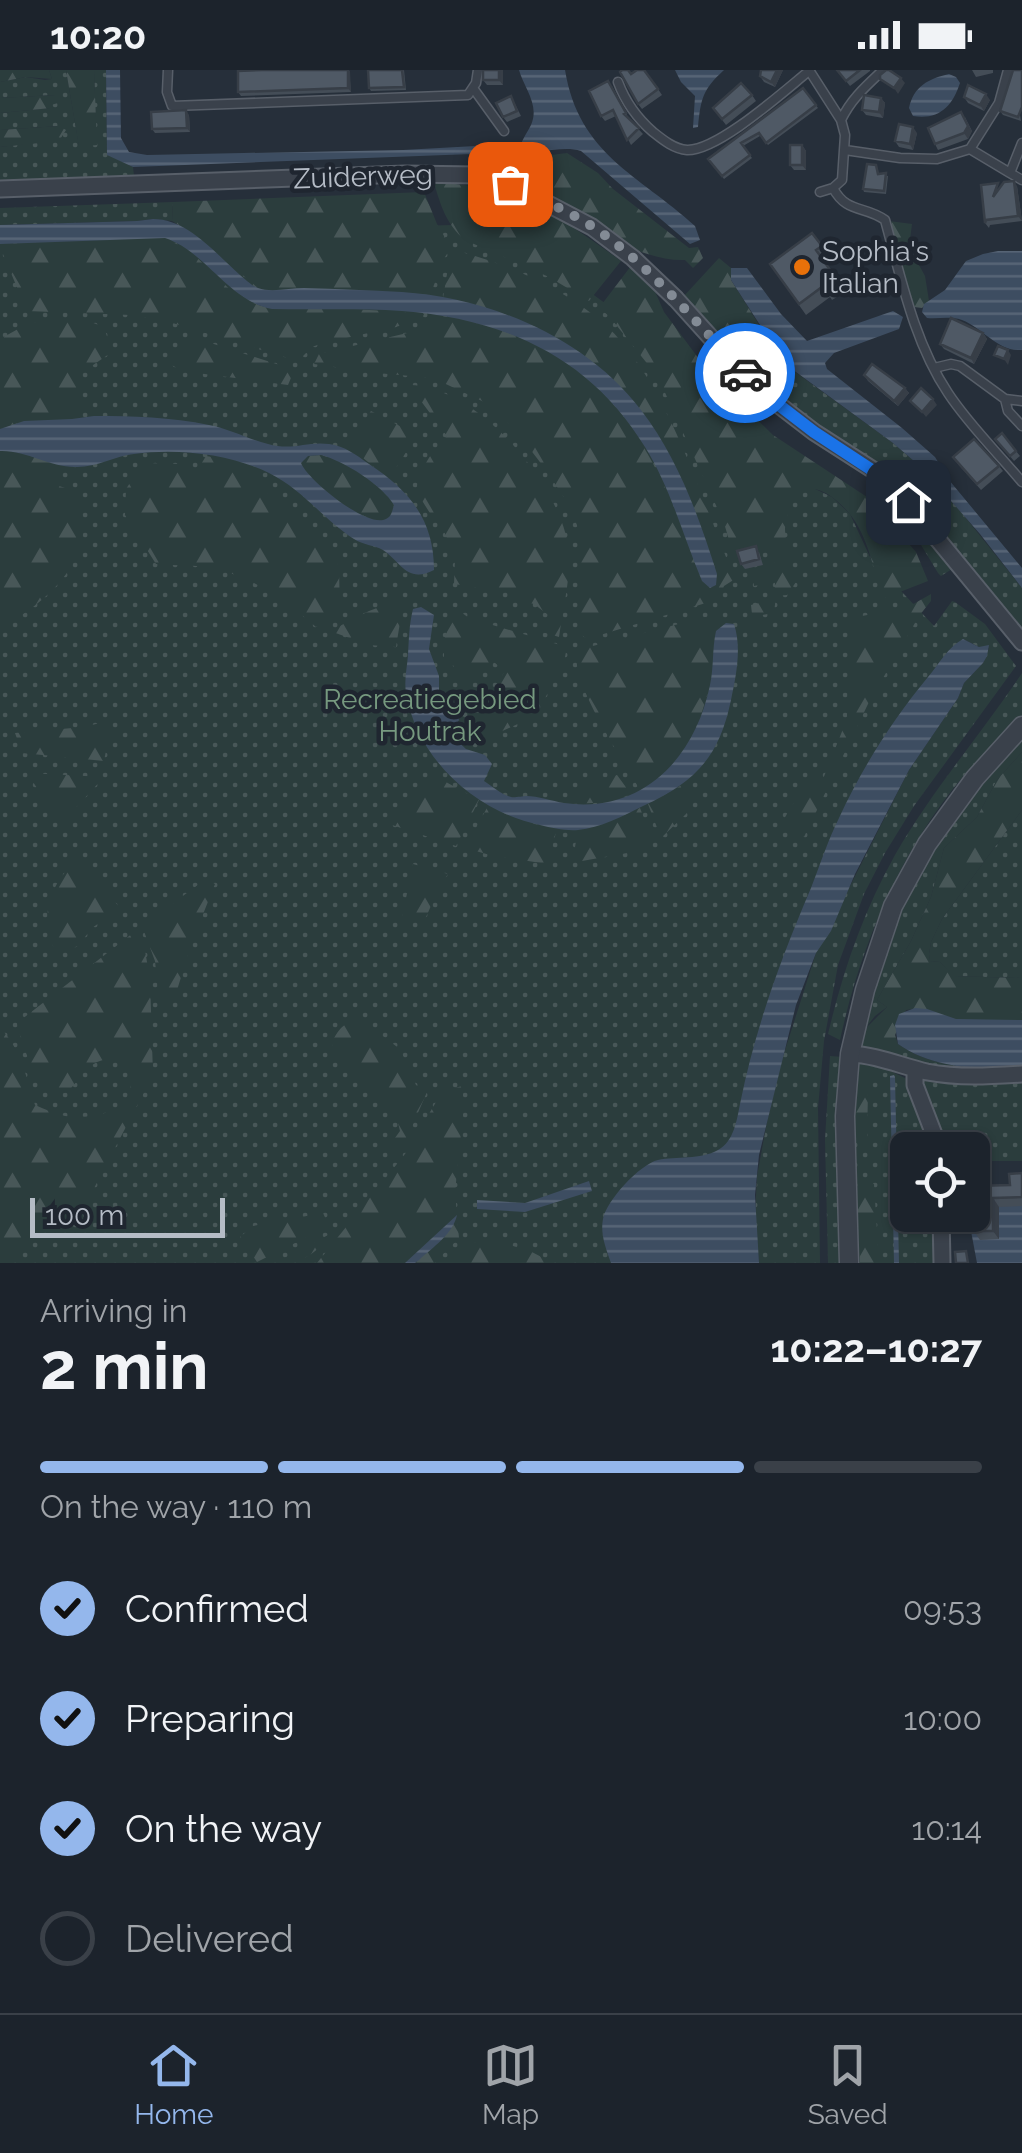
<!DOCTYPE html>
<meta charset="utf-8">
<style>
:root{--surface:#1c232c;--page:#292f38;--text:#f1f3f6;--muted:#a0a4a9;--line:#3a4048;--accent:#94b7ec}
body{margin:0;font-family:Raleway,sans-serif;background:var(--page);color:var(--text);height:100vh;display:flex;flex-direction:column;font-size:38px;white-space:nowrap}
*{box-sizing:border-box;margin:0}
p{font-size:32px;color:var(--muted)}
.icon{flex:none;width:55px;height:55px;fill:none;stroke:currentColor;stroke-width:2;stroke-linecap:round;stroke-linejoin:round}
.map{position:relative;height:1193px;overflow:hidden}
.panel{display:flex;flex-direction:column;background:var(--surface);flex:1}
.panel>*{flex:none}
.controls{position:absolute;left:890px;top:1062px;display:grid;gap:20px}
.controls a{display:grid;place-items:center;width:100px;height:100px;border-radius:15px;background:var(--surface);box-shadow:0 2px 8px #0004,0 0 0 2px var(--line);font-size:50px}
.scale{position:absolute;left:30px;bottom:25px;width:195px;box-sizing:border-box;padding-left:10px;border:5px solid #b5bcc6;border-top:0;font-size:28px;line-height:35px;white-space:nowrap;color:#b5bcc6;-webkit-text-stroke:8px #1f2630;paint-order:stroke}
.pin{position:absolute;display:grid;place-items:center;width:85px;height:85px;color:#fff;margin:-42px;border-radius:20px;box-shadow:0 5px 15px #0006}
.courier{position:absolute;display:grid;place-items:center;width:100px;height:100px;margin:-50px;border:8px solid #1a73e8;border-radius:50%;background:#fff;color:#222;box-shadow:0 2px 12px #0007}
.head em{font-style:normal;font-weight:700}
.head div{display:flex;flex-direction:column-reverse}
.head{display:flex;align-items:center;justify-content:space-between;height:170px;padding:0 40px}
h1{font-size:65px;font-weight:700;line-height:75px}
.bar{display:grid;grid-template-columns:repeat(4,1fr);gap:15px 10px;align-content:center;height:120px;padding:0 40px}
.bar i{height:12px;border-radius:8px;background:var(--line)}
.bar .on{background:var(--accent)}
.bar p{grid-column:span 4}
ol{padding:0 40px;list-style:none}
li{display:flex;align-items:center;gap:30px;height:110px}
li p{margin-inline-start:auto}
li .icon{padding:10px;border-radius:50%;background:var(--accent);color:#111;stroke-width:4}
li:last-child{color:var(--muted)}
li i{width:55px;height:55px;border:5px solid var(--line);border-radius:50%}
.status{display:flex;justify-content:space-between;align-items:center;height:70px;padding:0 50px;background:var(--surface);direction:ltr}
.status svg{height:28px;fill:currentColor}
.menu{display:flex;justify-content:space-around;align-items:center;height:140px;border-top:2px solid var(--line);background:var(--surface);font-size:28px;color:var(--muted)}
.menu a{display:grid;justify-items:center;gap:5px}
.menu .on{color:var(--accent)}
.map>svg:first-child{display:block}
.grass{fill:url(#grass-dots)}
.forest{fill:url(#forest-firs)}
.water{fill:url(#water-rules);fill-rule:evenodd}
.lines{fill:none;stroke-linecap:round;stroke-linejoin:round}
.service-casing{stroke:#585f69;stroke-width:11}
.minor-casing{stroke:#585f69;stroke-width:19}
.tertiary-casing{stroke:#585f69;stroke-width:21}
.service{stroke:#3a414b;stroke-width:8}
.minor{stroke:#3a414b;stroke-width:15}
.tertiary{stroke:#3a414b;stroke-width:18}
.wall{fill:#444d57}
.shaded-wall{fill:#373e47}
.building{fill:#4f5965;stroke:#373e47;stroke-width:2.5}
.done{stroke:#838b95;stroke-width:10;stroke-dasharray:0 18}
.route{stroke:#1a73e8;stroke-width:12}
.food-dot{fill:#e8710a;stroke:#1f2630;stroke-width:4}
.labels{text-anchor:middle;stroke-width:9;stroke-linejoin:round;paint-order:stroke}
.street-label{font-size:28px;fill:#b5bcc6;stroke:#1f2630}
.poi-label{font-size:28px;fill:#b5bcc6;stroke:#1f2630;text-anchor:start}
.park-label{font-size:28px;fill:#76997f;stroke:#1f2630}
</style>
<div class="status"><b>10:20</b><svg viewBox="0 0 49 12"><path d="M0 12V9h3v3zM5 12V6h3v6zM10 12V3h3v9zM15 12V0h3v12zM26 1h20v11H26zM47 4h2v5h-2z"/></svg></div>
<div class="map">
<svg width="1022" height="1193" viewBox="0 0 1022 1193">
<defs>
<pattern id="grass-dots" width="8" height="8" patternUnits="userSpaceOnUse" patternTransform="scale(2.5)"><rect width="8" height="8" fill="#2b3d3d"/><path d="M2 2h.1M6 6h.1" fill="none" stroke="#485758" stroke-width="1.8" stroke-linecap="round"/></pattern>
<pattern id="forest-firs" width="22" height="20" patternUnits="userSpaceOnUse" patternTransform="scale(2.5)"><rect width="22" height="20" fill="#2b3d3d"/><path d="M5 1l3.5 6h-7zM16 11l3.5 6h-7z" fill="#485758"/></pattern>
<pattern id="water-rules" width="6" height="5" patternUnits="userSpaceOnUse" patternTransform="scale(2.5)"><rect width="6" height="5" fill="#3d4d61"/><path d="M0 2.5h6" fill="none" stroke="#576576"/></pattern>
</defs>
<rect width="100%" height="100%" fill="#262f3a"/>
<path class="grass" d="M49 0H66L79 76 96 74 94 0H106L107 84 133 97 134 106 0 113V77L32 73 59 56 0 60V43L50 38 55 25 0 28V12L26 7 45 10 52 9Z
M173 132 172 151 153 149 137 151 0 155V138Z
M497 154 692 297 811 417 832 427 850 444 871 489 934 556 952 531 955 532 985 554 1016 596 914 736 885 783 864 824 838 895 824 971 818 1038 820 1193H759L755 1147 757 1106 767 1052 781 993 816 883 909 700 958 628 964 613 983 593 989 578 979 577 963 569 822 826 729 1105 752 1193H0V166Z
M781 290 791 299 893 373 922 398 957 437 1022 518V563L932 451 805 350 758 310Z
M898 437 910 443 951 493 952 499 941 506 938 503Z
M1022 603V649C924 727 866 850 840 970L828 964C843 901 863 842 895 785 931 722 981 664 1022 603Z
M1022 668V682L997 710 977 747 944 778 931 827 911 871 877 930 887 937 875 946 863 961C880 846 948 753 1022 668Z
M1022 740V908L953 906 940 892 930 891 929 884 931 872 942 849Z
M898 974C926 994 963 998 996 999L971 1003 898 990Z
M830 986 843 987 841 1193H828L825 1070Z
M856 988 876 994 909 1010 935 1080H908V1145H936L937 1193H854L851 1102Z
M926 1007 1022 1008V1091H973L972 1080H944L921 1022 922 1010Z"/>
<path class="forest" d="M0 0H49L52 9 26 7 0 12Z
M66 0H94L97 75 79 77Z
M56 25 58 33 51 35V38L0 43V28Z
M59 56 66 60 59 71 0 77V60Z
M567 83 598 103 613 119 689 178 698 177 703 188 693 198 685 190C632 192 559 138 513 111L514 100 522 84 544 86Z
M434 113C514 114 559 146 621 191L589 231 549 207 465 170C446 154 441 136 434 113Z
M424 122 437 154 451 178 445 187 430 225 388 222 258 218 195 165 172 151 173 132Z
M889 151 912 154 909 177 925 206 929 231 922 238 914 237Z
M150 168C198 168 213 218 253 233 275 242 299 238 323 238 357 239 391 241 424 244L421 251 320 274 312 277 298 291 166 251 131 245 27 241 0 177V174Z
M458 181C506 194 557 215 596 247 665 301 701 429 735 509L724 516 719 529 587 569 580 564 578 556 580 463 570 437 546 400 520 366 500 344 482 331 433 308 377 303 314 294 319 284 424 259 440 246C603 271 652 368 702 511L718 510C714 490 705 471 699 452 654 326 576 253 443 228L447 204Z
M719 188 731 198V210L781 290 758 310 691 238 684 226Z
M634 192 650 210 664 242 711 305 773 365 870 429 916 482 928 511 882 529C874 500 868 466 849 443 829 419 797 402 788 444 788 445 785 458 785 459 785 476 793 496 796 512L787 525 776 526 774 543 762 545 760 561 750 568 743 557 752 544 751 535 763 532 775 525V512L754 516 752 500 775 492 770 482 763 480 734 487 724 453 658 307 609 246 599 238Z
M45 250 88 251 104 257 112 282 80 304 79 321 82 336 72 349 24 351 0 359V269L27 254Z
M192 267 292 299 293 303 288 315 182 301 170 294 177 282 189 277Z
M409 315C477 316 558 412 568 475 572 504 563 538 559 567L536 560 551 547 534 534 508 528 518 524 454 514 455 489 442 456 433 448 416 421C421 397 430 384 447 366Z
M371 341 417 365 389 409 347 375Z
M0 381 19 382 60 395 59 416C74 420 79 428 82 444 91 496 41 536 0 558Z
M321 385C344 392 382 414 394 435 392 441 392 446 386 449 367 458 312 412 301 398V393L308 386Z
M206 386 237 391 258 398 261 418 334 479 339 499 340 545 316 557C289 533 256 509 220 500 199 494 178 496 156 494L125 445 126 419 143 393 182 394 197 401Z
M931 524V531L919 546 868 634 804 767 788 759 790 753 784 749 808 708 823 709 847 649 849 559 857 547 908 537Z
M404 528 396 577 369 575 330 561 369 541Z
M454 537 469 548 567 577 564 592 531 655 522 652 485 669 469 644 496 625 504 601 494 592 480 600 472 615H461L453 595 444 593V571Z
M714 545 719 547C722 563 717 578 714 594 705 643 688 697 640 720 623 691 580 625 577 595 576 586 577 586 581 579Z
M112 650 104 691 22 683 15 663 84 657Z
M1022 682V740L942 849 931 872 929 884 930 891 940 892 954 906 1022 908V950C1000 950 976 953 954 949 937 945 925 936 906 940L895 965 898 974V990L861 978 863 961 887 937 877 930 911 871 931 827 944 778 977 747 997 710Z
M27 703 104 707 61 754Z
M433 705 479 730 456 776 389 754 404 733Z
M617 705 631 724 612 732 571 734 586 712Z
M689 711 698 726 686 744 661 768 648 734Z
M488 736 521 751 557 759 547 794 490 785 465 778Z
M640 738 653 772 627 783 582 791 575 777 578 760 610 751Z
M79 787 120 838 92 858 78 876 56 884C39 844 48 817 79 787Z
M413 794 448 804 437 822 423 854 402 848Z
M206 809 215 814 192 872 173 933 160 940 155 891 142 856Z
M133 863 144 875 150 909 153 1005 78 1149 53 1153 19 1180 13 1193H0V965L4 962C22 983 27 1010 35 1035 45 1039 55 1044 65 1046 102 1051 146 1036 126 992 105 984 91 992 78 1009 77 1011 71 1019 68 1021 41 1038 21 971 17 953Z
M361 950 400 979 416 1015 427 1022 407 1068 389 1092 387 1079 400 1061 395 1040 364 1012 345 1002 334 984 332 972C340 957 344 952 361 950Z
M860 991 868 992 875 1009 868 1021 867 1071 852 1072 857 997Z
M462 1016 464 1035 455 1122 459 1168 434 1193H317L405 1084 442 1022Z
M874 1114 879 1193H860L857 1116Z
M323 1143 329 1156 257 1192 240 1167 253 1156Z
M330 1164C314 1186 303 1193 275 1193Z
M489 1170 528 1180 553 1193H445C459 1177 468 1172 489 1170Z"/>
<path class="water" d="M106 0H120L121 68 129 82 147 85 403 80 494 75 498 83 133 97 107 85Z
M519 0H565C579 85 638 104 695 156L700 170 690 174 581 81C561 75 539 86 520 78 522 69 527 63 531 55 540 35 524 18 519 0Z
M675 0H724C702 20 701 29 698 57L693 58 695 26 681 12Z
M949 4 956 7 960 13C952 37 939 50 913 46L909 38C914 16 928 9 949 4Z
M153 149C188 149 215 183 240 205 245 209 252 216 258 218 271 223 290 218 304 218 337 219 369 220 402 222 491 228 586 268 641 340 678 388 699 447 717 504L716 515 710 518 702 511C683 466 671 419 645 377 590 287 505 249 402 241 359 238 315 240 272 239 227 230 207 182 165 168L0 174V155L137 151Z
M998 181H1022V280C998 282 983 258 962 250 950 246 939 249 927 248L922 242 924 234 945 220 966 191 983 184Z
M731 198H747L781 244 807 271 893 241 903 247 899 259 834 283 825 293 827 299 902 358 935 387 949 410 1022 498V518L980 464 922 398 893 373 785 294 731 210Z
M94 346C132 346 171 347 209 355 230 359 248 369 268 374 293 381 306 371 329 374 345 376 356 385 369 394 410 421 434 450 434 500 407 514 401 492 383 480 374 475 363 475 354 469 324 450 302 419 269 403 230 384 178 378 134 384 115 386 95 398 75 397 49 397 26 380 0 381V359L24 351 72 349ZM321 385C344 391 382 415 394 435 392 441 392 446 386 449 367 459 307 409 301 393L308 386Z
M421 537 434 545 429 579 439 606V621L453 632 459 650 451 665 466 679 485 685 492 694 484 711C492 716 502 725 511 727 514 728 523 726 526 726 538 726 552 731 564 733 643 744 695 688 710 615 714 597 712 579 716 561L726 553 734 554C742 578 736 606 731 630 719 688 695 712 643 736 623 746 600 758 578 760 566 761 552 758 540 755 476 742 417 689 406 623 404 610 407 598 408 585 409 569 409 555 413 539Z
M963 569 979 577 989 575 987 586 983 593 964 613 958 628 909 700 855 804 831 861 816 883 796 935 759 1085 755 1125 759 1193H611C606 1179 600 1164 603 1149 606 1131 640 1094 658 1090 677 1086 700 1090 718 1080 734 1072 737 1049 740 1034 755 959 781 888 811 818 820 795 828 770 839 748 862 698 893 649 928 607 939 594 948 577 963 569Z
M915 938 927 939 956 949 1022 950V998C981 1000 933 999 898 974L895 955 899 944Z
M894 1005 895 1007 899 1193H894L890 1006Z
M589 1111 592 1121 525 1142 477 1139V1130L525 1133Z
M1022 1115V1193H977L968 1145H972L973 1121 979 1116Z
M457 1145C453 1164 433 1177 419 1190L415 1193H405Z"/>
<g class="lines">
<defs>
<path id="service" d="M168 0 167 22 172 36 468 25 476 13 478 0
M809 0 841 50 845 65 842 110 833 118 820 122
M618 12C625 31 638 49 653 62 663 70 674 79 687 80 718 81 784 21 809 1
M473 18 504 61
M841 50C851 29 866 16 883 0
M1022 73 1010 103 1022 110
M970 79 1010 103
M845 80 900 88 937 89 970 79 999 33 1008 0
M833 118C847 144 864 135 885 150 901 208 914 272 948 323 969 355 998 383 1022 412
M934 298 951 294 960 296 1005 329 1022 331
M1005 329 1008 341 1022 356"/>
<path id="minor" d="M0 119 405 104 477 105 510 114 592 157 633 188 676 229 722 280 775 332 814 362 881 405 907 432 1022 572
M850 984C877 985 901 996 927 1002 958 1008 990 1006 1022 1004
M915 999V1015L940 1080
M941 1145 942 1193"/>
<path id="tertiary" d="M849 1193 845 1046 850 984 865 920 893 836 927 774 975 708 1022 656"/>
</defs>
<use href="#service" class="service-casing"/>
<use href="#minor" class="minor-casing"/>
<use href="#tertiary" class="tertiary-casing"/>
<use href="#service" class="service"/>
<use href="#minor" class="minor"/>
<use href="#tertiary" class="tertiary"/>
</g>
<path class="wall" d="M262 0H349L351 22 241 26 238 22Z
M404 0 406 20 371 21 369 18Z
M503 0V15H487L483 10Z
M761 0H783L775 17 764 12 760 6Z
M837 0H870V1L850 16Z
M972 0H993V3L976 7Z
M1013 0 1021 51 1003 45 1000 41Z
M631 4 658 19 662 25 642 39 638 34Z
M612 16 629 49 643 64 631 75 616 46 605 51 601 46Z
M803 18 818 38 768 75 760 66 743 76 752 88 724 109 708 89Z
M752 25 756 31 726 55 713 38Z
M511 26 521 46 507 52 503 47Z
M964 27 990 30 984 41 968 33Z
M881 28 885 33 883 48 866 45 862 40Z
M189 45 190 62 155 63 152 59Z
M965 47 972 61 968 69 938 80 935 74Z
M917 63 913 80 899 77 895 71Z
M802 75 806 81V100H794L790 95Z
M876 95 879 104 888 106 886 124 864 122 863 119Z
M1017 116 1022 151 990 155 989 158 985 153 1001 117Z
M812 163 829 187 824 191 845 222 832 230 830 227 806 245 770 194Z
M983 263 987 269 974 294 944 279 940 274Z
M864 305 905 318 909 323 898 336 868 311Z
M1002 363 1020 386 1014 391 995 369Z
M957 393 999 396 1003 401 981 420Z
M759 482 763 495 745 499 741 494Z
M1022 1103V1136L999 1137V1169L980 1170 974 1161V1116L1010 1115Z"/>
<path class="shaded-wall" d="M348 0 350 1 351 22 348 18Z
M499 0H503V15L499 10Z
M777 0H783L775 17 771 12Z
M901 8 905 13 898 24 894 18Z
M986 24 990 30 984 41 980 35Z
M881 28 885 33 883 48 879 42Z
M186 40 189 45 190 62 187 58Z
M961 42 972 61 968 69 964 63Z
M913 57 917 63 913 80 910 74Z
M802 75 806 81V100L802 95Z
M1014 111 1017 116 1022 151 1018 146Z
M983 263 987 269 974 294 971 288Z
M1008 280 1011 285 1008 295 1004 289Z
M905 318 909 323 898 336 894 331Z
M933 329 937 335 926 347 922 342Z
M993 1128 999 1137V1169L993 1161Z"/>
<path class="building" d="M262 0H348V18L238 22V1Z
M368 0H402L404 17 369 18Z
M483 0H499V10H483Z
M622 0H628L631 4 637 0H644L658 19 638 34 620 2Z
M761 0H777L771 12 760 6Z
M837 0H860L846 11Z
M886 0H889L901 8 894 18 880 9V5Z
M1013 0H1022V37L1018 47 1000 41Z
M608 11 626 43 624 44 639 58 627 70 613 40 601 46 589 21Z
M741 13 752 25 722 49 713 38Z
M968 15 986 24 980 35 964 27Z
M803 18 816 35 766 73 759 63 741 73 750 85 722 106 708 89Z
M864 25 881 28 879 42 862 40Z
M511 26 517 41 503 47 496 33Z
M186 40 187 58 152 59 151 42Z
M961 42 968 56 964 63 935 74 928 58Z
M899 54 913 57 910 74 895 71Z
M790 75H802V95H790Z
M867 94 876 95 878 104 886 103 884 121 863 119Z
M1014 111 1018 146 986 150 985 153 981 115 998 113 993 127 1004 112Z
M812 163 822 176 816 180 838 211 825 220 822 217 799 234 770 194Z
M951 248 983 263 971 288 940 274Z
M998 276 1008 280 1004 289 994 285Z
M872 294 905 318 894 331 864 305Z
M921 318 933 329 922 342 910 331Z
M1002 363 1016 381 1010 386 995 369Z
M974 369 999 396 977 414 953 387Z
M756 476 759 489 741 494 737 481Z
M1022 1103V1127L993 1128V1161H974V1116L1010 1115 1009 1104Z
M966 1181 968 1193H956L955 1182Z"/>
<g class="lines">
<path class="done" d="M510 114C537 128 567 140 593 157 652 196 696 254 745 303"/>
<path class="route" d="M745 303 775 332 814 362 881 406 908 432"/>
</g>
<circle class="food-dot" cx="802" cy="197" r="10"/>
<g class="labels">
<g class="street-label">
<text transform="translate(363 106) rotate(-2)" y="10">Zuiderweg</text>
</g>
<g class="poi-label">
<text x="822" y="191">Sophia's<tspan x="822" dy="32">Italian</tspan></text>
</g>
<g class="park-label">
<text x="430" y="639">Recreatiegebied<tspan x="430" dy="32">Houtrak</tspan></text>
</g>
</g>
</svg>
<div class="controls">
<a><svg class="icon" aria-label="locate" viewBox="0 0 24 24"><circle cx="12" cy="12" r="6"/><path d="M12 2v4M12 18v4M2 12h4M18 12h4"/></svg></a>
</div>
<div class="scale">100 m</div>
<div class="pin" style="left:510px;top:114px;background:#ea580c"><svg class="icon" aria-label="bag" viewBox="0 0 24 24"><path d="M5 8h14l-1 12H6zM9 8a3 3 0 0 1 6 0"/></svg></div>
<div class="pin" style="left:908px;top:432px;background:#1f2937"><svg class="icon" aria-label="home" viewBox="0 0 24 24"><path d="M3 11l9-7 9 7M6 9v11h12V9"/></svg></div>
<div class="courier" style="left:745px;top:303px"><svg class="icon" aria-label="car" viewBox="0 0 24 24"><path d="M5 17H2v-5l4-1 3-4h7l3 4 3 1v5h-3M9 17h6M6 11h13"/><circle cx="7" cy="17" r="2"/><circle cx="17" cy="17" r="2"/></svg></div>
</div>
<section class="panel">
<div class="head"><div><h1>2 min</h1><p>Arriving in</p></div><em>10:22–10:27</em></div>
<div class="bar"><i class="on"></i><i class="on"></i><i class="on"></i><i></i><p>On the way · 110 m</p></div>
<ol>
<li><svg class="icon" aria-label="check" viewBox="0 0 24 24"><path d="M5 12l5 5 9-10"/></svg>Confirmed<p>09:53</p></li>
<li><svg class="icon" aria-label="check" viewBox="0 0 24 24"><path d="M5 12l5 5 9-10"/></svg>Preparing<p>10:00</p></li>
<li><svg class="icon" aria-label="check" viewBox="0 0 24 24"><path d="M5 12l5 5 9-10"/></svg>On the way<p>10:14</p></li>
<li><i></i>Delivered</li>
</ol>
</section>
<nav class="menu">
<a class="on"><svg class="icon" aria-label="home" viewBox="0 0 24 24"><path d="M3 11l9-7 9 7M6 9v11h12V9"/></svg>Home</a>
<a><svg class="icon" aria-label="map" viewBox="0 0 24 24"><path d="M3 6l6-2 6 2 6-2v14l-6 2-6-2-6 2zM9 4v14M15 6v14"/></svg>Map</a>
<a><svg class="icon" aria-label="saved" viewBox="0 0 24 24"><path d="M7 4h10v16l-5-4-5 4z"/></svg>Saved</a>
</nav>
